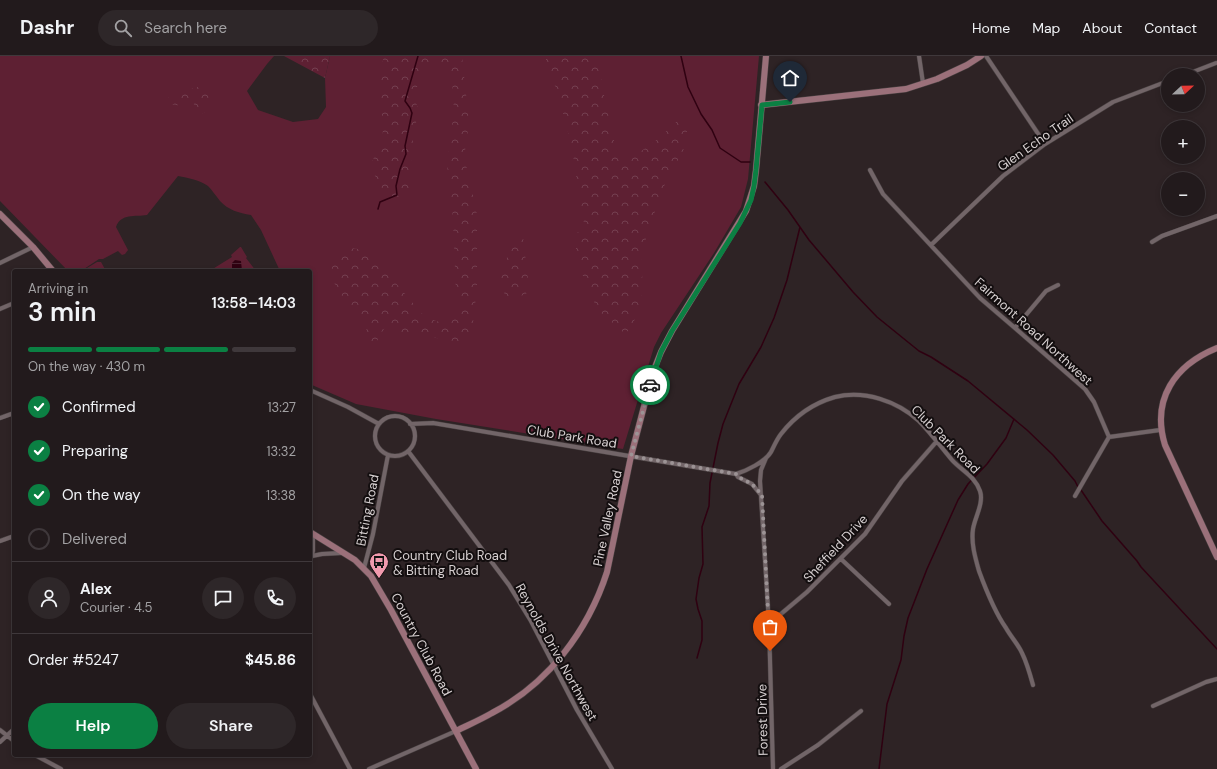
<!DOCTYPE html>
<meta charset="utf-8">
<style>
:root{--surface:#221a1c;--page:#2e2729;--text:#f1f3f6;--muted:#a2a1a3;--line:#3f383b;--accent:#0b8043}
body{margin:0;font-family:"DM Sans",sans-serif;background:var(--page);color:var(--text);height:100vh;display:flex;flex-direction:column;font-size:15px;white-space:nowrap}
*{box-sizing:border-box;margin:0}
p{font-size:13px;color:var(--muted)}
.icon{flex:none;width:22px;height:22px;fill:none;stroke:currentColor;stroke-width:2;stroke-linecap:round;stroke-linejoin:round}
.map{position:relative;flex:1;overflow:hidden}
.sheet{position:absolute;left:12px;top:213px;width:300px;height:488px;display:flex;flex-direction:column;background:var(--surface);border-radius:4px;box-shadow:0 2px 6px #0003,0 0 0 1px var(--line)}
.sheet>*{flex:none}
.needle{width:26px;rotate:68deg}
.fabs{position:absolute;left:1161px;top:12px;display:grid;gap:8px}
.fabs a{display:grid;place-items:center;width:44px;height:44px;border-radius:50%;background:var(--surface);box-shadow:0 2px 6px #0003,0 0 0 1px var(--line);font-size:20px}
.pin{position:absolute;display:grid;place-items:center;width:34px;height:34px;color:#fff;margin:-41px -17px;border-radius:50% 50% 50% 0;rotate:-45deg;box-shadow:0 0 4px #0007}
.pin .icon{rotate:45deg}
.courier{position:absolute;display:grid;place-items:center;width:40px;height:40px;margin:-20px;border:3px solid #0b8043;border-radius:50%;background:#fff;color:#222;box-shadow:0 1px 5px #0007}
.overview em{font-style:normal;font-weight:600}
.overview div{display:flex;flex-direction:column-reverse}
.overview{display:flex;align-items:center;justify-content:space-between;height:68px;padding:0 16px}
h1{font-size:26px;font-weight:600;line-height:30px}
.bar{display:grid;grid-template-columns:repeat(4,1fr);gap:6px 4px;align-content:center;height:48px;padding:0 16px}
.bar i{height:5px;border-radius:3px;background:var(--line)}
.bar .active{background:var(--accent)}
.bar p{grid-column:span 4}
.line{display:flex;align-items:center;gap:10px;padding:0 16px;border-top:1px solid var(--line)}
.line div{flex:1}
.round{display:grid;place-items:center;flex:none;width:42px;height:42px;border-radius:21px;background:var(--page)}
ol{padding:0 16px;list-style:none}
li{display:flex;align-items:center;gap:12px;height:44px}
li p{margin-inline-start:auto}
li .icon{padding:4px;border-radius:50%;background:var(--accent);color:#fff;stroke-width:4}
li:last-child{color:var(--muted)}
li i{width:22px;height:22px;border:2px solid var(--line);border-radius:50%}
.button{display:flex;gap:8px;margin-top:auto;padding:8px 16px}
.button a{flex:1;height:46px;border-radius:24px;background:var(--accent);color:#fff;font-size:16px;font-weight:600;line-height:46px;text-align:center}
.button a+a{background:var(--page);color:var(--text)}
header{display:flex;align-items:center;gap:24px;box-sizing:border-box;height:56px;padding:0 20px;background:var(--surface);border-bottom:1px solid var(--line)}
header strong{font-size:19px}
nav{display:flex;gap:22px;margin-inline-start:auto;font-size:14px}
.search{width:280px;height:36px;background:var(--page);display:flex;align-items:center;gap:10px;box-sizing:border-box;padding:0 14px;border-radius:22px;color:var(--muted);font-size:15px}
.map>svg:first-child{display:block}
.green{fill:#5e2033}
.forest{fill:url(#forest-crowns)}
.water{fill:url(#water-rules)}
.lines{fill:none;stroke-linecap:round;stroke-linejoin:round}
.stream{stroke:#2f0111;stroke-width:1.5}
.street-casing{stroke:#484041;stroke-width:5}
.secondary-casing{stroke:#484041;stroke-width:7}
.street{stroke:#726568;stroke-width:4}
.secondary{stroke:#9b707a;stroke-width:6}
.done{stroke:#9c9395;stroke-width:4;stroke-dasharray:0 7.2}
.route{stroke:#0b8043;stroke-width:5}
.labels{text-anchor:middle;stroke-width:4;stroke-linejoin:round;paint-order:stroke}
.street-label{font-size:13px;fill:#d7d0d1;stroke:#130e0f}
.poi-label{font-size:13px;fill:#d7d0d1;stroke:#130e0f;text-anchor:start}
</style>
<header>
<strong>Dashr</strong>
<div class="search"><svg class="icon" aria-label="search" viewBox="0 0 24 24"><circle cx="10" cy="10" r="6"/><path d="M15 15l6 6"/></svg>Search here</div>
<nav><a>Home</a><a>Map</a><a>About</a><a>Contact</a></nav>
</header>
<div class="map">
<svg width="1217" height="713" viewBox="0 0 1217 713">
<defs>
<pattern id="forest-crowns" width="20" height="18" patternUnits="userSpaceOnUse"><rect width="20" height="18" fill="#5e2033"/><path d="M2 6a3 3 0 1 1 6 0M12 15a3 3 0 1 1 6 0" fill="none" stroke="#743f50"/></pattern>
<pattern id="water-rules" width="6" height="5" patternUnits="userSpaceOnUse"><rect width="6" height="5" fill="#2f0111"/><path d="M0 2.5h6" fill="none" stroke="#4c2533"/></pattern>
</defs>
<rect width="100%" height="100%" fill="#2e2325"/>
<path class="green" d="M0 0H274L267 8 247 35 258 54 293 66 318 63 326 51 325 22 330 0H759L748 123 741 151 714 197 661 277 654 291 623 393 436 363 356 348 312 329 310 324V215H280L261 174 251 159C239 157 228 154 220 145 216 140 212 134 208 130 200 124 188 122 178 120L147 159C135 161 121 157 116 171L128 194 125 198 122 199 118 195 103 203H99L81 215H68L0 145Z
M240 191H241L247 201 246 202 256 215 211 214 232 201 231 199Z
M97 206H101L106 215H82Z"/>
<path class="forest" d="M284 0H330L325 22Z
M384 0H462L469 67 465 95 467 116 473 139 477 159V232L471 284 466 286 444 284 425 279 410 280 385 271 374 290 368 281 366 271 339 236 330 219 333 208 337 197 343 191 365 194 376 204 425 261 442 267 455 261 461 255 456 238 453 163 447 109 452 70 454 44 452 28 448 15 442 8H433L424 17 416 33V47L420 57 415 69 413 84 412 99 410 113 409 138 402 141H391L381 131 373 116 372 106 383 82 380 17Z
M546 0H598L604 39 615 89 623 102 640 96 658 83 685 58 688 64 686 85 683 95 662 134 645 186 641 204 643 232 637 259 629 275 623 276 602 258 594 246 576 204V177L586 174 582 159 572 92 563 57 562 43 546 13Z
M205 29 207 31 210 51 209 54 201 58 193 47C185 48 171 53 166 43L177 37Z
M513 178H518L523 181 529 231 526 238 507 245C503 233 497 218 503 207 505 203 509 201 510 196 511 190 509 184 513 178Z"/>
<path class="water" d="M235 204 241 205 242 215H232V207Z"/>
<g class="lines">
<path class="stream" d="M681 0 688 31 701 58 712 74 720 92 741 106H750
M765 126 788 154 809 184 853 236 877 261 919 295 931 301 968 325 1027 374 1053 399 1075 425 1078 431
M378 153 380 146 397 139 396 130 400 113 406 98 405 90 412 57 410 52 405 45 418 0
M1081 434 1102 465 1137 505 1141 511 1217 593
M697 602 702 584V565L698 553 696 543 699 522 703 508 702 471 709 450 710 427 718 387 723 368 739 328 761 291 774 262 787 224 800 171
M879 713 887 648 901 604 904 580 908 562 927 513 958 444 968 428 987 408 1006 382 1014 363"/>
<defs>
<path id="street" d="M919 0 923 27
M986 0 1045 88
M1185 19 1216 7
M870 114 883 138 980 242 1015 272 1085 333 1094 346 1109 381
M1152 186 1162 180 1217 160
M931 189 1003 120 1045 88 1113 46 1168 25
M0 207 33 191
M0 253 14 247
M1015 272 1046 235 1058 229
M310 334 348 351 379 368
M375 380a20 20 0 1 1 40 0a20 20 0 1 1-40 0Z
M0 362 14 357
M410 368 433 367 736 418C746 415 765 406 771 396 774 390 777 383 781 378 795 360 814 347 835 341 865 334 897 345 919 365 931 377 941 391 952 404 962 415 975 420 980 435 984 447 975 461 973 473 971 487 975 501 979 515 986 534 994 555 1006 572 1011 581 1018 588 1022 597 1027 607 1030 618 1033 629
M1109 381 1160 374
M408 395 509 529 531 565 577 654 612 713
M766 402 761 414 760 425 769 568 773 713
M736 418 738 421 752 428 761 439
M1075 440 1109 381
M0 485 14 480
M312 500 322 498 341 497
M310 503 313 495V478
M841 503 889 548
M364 512 373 478 388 399
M769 568 807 536 865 478 902 425 937 385
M310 638 350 713
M1153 650 1206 626 1217 623
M0 674 14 685
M0 686 14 673
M35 699 61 713
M369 713 456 675
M781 713 818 689 861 655"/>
<path id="secondary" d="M761 49 906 33 937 23 967 9 981 0
M0 158 33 191 53 215
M1217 292C1175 309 1151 343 1165 389L1217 501
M310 476 355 504 371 520 391 554 476 713
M456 675C468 669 480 664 492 657 548 628 588 575 607 516L631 400 653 316 661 296 672 275 746 155 754 130 756 114 766 0"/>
</defs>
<use href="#street" class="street-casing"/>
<use href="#secondary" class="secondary-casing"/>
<use href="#street" class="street"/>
<use href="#secondary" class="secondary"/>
</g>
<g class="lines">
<path class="done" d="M650 329 631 400 736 418 738 421 752 428 762 439 770 595"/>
<path class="route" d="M650 329 661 296 672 275 740 167 751 144 754 130 756 114 762 49 790 46"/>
</g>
<defs>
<symbol id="bus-pin" viewBox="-11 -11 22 30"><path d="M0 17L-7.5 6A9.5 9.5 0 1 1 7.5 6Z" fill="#f29aae" stroke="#130e0f"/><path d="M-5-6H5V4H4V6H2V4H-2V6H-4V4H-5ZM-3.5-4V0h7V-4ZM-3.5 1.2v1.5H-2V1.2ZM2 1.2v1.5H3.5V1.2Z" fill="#111"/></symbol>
</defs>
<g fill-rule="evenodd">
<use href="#bus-pin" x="368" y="495" width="22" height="30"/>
</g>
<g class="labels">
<g class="street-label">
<text transform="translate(1035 86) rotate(-35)" y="5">Glen Echo Trail</text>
<text transform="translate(1034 275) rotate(42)" y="5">Fairmont Road Northwest</text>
<text transform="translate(572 380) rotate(9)" y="5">Club Park Road</text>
<text transform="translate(946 383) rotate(45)" y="5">Club Park Road</text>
<text transform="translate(367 454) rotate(-79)" y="5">Bitting Road</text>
<text transform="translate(607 462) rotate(-78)" y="5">Pine Valley Road</text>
<text transform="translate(835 492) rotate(-47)" y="5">Sheffield Drive</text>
<text transform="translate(422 588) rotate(62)" y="5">Country Club Road</text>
<text transform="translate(557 596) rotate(61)" y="5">Reynolds Drive Northwest</text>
<text transform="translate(762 664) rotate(-91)" y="5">Forest Drive</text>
</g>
<g class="poi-label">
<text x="393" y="504">Country Club Road<tspan x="393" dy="15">&amp; Bitting Road</tspan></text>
</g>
</g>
</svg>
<div class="fabs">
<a><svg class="needle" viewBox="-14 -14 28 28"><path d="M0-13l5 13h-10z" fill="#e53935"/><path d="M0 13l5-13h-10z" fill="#a2a1a3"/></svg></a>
<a>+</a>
<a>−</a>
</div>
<div class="pin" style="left:770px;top:595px;background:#ea580c"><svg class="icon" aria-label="bag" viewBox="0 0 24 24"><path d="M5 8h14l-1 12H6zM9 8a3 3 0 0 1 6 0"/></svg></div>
<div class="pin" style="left:790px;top:46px;background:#1f2937"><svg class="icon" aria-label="home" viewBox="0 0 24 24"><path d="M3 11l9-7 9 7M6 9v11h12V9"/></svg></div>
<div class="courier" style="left:650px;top:329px"><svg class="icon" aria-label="car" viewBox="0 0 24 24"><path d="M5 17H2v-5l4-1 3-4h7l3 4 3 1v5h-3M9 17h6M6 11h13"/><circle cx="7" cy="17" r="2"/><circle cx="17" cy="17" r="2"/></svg></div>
<section class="sheet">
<div class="overview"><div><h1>3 min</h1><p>Arriving in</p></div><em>13:58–14:03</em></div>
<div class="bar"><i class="active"></i><i class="active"></i><i class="active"></i><i></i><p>On the way · 430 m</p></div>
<ol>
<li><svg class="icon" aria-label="check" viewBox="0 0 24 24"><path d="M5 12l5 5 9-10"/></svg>Confirmed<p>13:27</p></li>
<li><svg class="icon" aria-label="check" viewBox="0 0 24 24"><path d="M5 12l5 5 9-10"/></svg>Preparing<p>13:32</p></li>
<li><svg class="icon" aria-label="check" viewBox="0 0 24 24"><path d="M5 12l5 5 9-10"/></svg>On the way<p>13:38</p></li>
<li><i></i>Delivered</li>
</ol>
<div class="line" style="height:72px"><a class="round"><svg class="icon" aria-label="person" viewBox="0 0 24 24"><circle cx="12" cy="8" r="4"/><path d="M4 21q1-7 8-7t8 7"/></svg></a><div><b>Alex</b><p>Courier · 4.5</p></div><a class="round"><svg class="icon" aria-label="chat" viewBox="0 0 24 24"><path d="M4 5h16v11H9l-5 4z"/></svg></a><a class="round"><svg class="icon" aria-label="phone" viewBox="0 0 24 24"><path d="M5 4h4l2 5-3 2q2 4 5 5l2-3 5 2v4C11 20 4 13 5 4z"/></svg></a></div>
<div class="line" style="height:52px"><div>Order #5247</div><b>$45.86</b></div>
<div class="button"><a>Help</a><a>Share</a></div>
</section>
</div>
